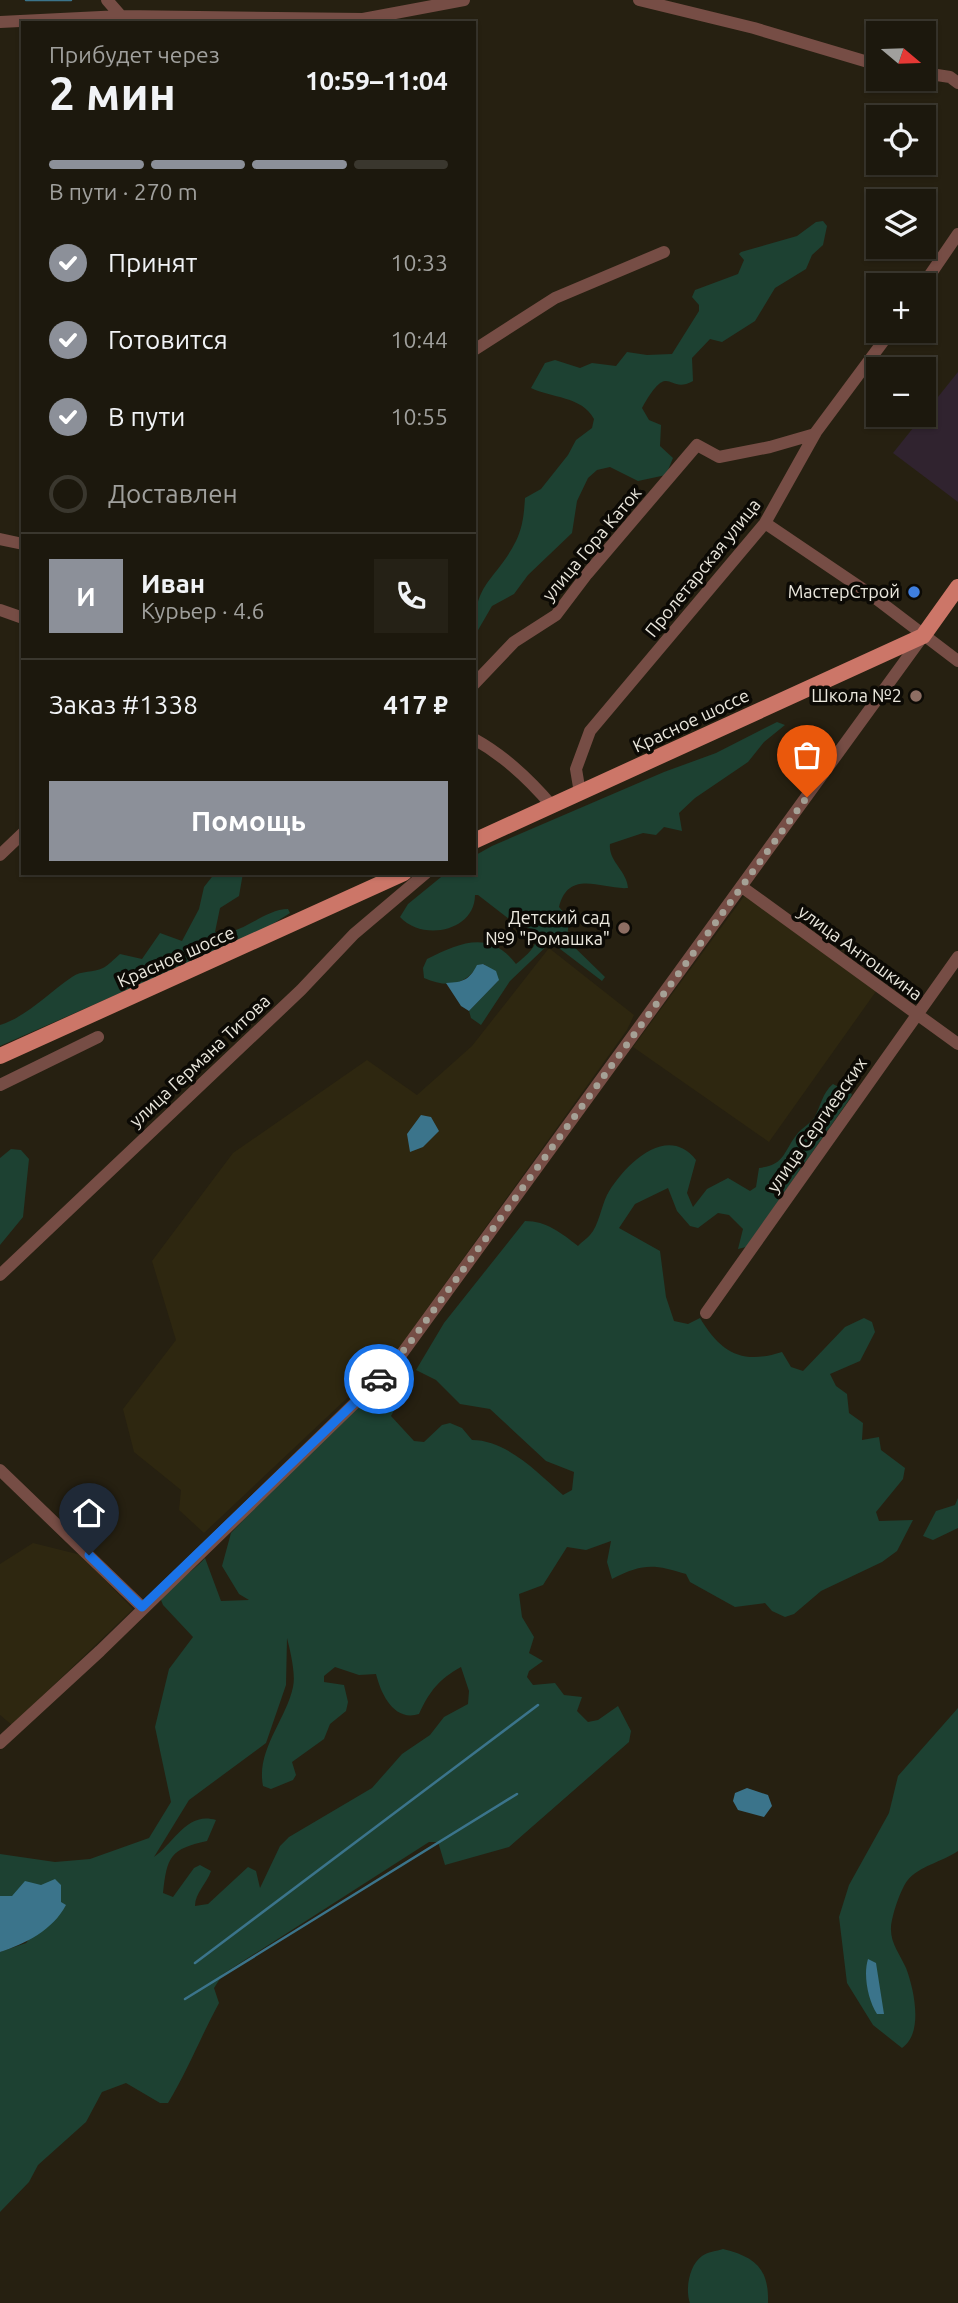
<!DOCTYPE html>
<html lang="ru">
<meta charset="utf-8">
<style>
:root{--surface:#1c180d;--page:#252116;--text:#f1f3f6;--muted:#a0a09d;--line:#3a372e;--accent:#8c9099}
body{margin:0;font-family:Ubuntu,sans-serif;background:var(--page);color:var(--text);height:100vh;display:flex;flex-direction:column;font-size:26px;white-space:nowrap}
*{box-sizing:border-box;margin:0}
p{font-size:23px;color:var(--muted)}
.icon{flex:none;width:38px;height:38px;fill:none;stroke:currentColor;stroke-width:2;stroke-linecap:round;stroke-linejoin:round}
.map{position:relative;flex:1;overflow:hidden}
.panel{position:absolute;left:21px;top:21px;width:455px;height:854px;display:flex;flex-direction:column;background:var(--surface);border-radius:0px;box-shadow:0 2px 5px #0004,0 0 0 2px var(--line)}
.panel>*{flex:none}
.needle{width:46px;rotate:109deg}
.controls{position:absolute;left:866px;top:21px;display:grid;gap:14px}
.controls a{display:grid;place-items:center;width:70px;height:70px;border-radius:0px;background:var(--surface);box-shadow:0 2px 5px #0004,0 0 0 2px var(--line);font-size:35px}
.pin{position:absolute;display:grid;place-items:center;width:60px;height:60px;color:#fff;margin:-72px -30px;border-radius:50% 50% 50% 0;rotate:-45deg;box-shadow:0 0 7px #0007}
.pin .icon{rotate:45deg}
.courier{position:absolute;display:grid;place-items:center;width:70px;height:70px;margin:-35px;border:5px solid #1a73e8;border-radius:50%;background:#fff;color:#222;box-shadow:0 2px 9px #0007}
.overview em{font-style:normal;font-weight:700}
.overview div{display:flex;flex-direction:column-reverse}
.overview{display:flex;align-items:center;justify-content:space-between;height:119px;padding:0 28px}
h1{font-size:46px;font-weight:700;line-height:52px}
.bar{display:grid;grid-template-columns:repeat(4,1fr);gap:10px 7px;align-content:center;height:84px;padding:0 28px}
.bar i{height:9px;border-radius:5px;background:var(--line)}
.bar .on{background:var(--accent)}
.bar p{grid-column:span 4}
.line{display:flex;align-items:center;gap:18px;padding:0 28px;border-top:2px solid var(--line)}
.line div{flex:1}
.round{display:grid;place-items:center;flex:none;width:74px;height:74px;border-radius:0px;background:var(--page)}
ol{padding:0 28px;list-style:none}
li{display:flex;align-items:center;gap:21px;height:77px}
li p{margin-inline-start:auto}
li .icon{padding:7px;border-radius:50%;background:var(--accent);color:#fff;stroke-width:4}
li:last-child{color:var(--muted)}
li i{width:38px;height:38px;border:4px solid var(--line);border-radius:50%}
.cta{display:flex;gap:14px;margin-top:auto;padding:14px 28px}
.cta a{flex:1;height:80px;border-radius:0px;background:var(--accent);color:#fff;font-size:28px;font-weight:700;line-height:80px;text-align:center}
.map>svg:first-child{display:block}
.commercial{fill:#30232f}
.built{fill:#2e2710}
.green{fill:#1d4132;fill-rule:evenodd}
.water{fill:#3b748b}
.lines{fill:none;stroke-linecap:round;stroke-linejoin:round}
.stream{stroke:#3b748b;stroke-width:2.5}
.minor{stroke:#764d45;stroke-width:12}
.major{stroke:#cc7668;stroke-width:16}
.done{stroke:#a5a196;stroke-width:7;stroke-dasharray:0 12.6}
.route{stroke:#1a73e8;stroke-width:9}
.shop-dot{fill:#3f7fe0;stroke:#0c0a05;stroke-width:2.5}
.education-dot{fill:#8d6e63;stroke:#0c0a05;stroke-width:2.5}
.labels{text-anchor:middle;stroke-width:7;stroke-linejoin:round;paint-order:stroke}
.street-label{font-size:18px;fill:#eae7dd;stroke:#0c0a05}
.poi-label{font-size:18px;fill:#eae7dd;stroke:#0c0a05;text-anchor:end}
</style>
<div class="map">
<svg width="958" height="2303" viewBox="0 0 958 2303">
<rect width="100%" height="100%" fill="#262011"/>
<path class="commercial" d="M958 372V502L893 453Z"/>
<path class="built" d="M745 895 877 990 769 1142 633 1047Z
M549 948 634 1015 627 1030 396 1352 204 1533 179 1510 181 1490 134 1452 123 1409 176 1340 152 1261 233 1153 367 1060 417 1095 472 1046Z
M33 1543 81 1555 133 1609 12 1725 0 1715V1564Z"/>
<path class="green" d="M823 221 827 226 823 245 812 255 806 269 775 288 755 321 722 342 710 339 692 358 693 381C667 396 670 358 642 408L649 420 661 425 660 446 673 458 666 475 638 481 610 467 597 470 588 478 577 501 572 533 528 575 514 594 492 606 474 637C474 580 494 584 516 541 523 527 524 513 525 498L541 489 568 455 576 440 592 428 594 419C582 396 551 398 531 388L545 363 555 360 580 368 592 363 616 366 627 352 647 355 672 354 699 311V305L692 297 695 290 738 274 744 260 739 254 741 252 797 236 816 222Z
M777 722 785 725 764 742 748 762 695 798 679 813 682 831 664 827 656 835 643 833 610 844C608 861 627 871 628 888 602 890 569 868 559 907L569 919 567 940 605 977 602 981 551 942 510 981 481 1025 471 1018 469 1011 498 981 484 964 478 965C465 986 447 988 424 978L423 968 427 959C461 942 490 930 516 964 528 954 536 948 539 932L513 922 478 895H475C475 931 423 942 400 917L408 904 446 873H474V856L492 846 664 772 716 753Z
M215 873H243L239 896 220 908 215 932C240 938 263 909 288 909L290 913 249 939 220 949 0 1046V1025C28 1016 48 993 72 977 82 970 93 973 103 968 109 965 114 959 120 954L142 959 160 933 182 941 199 909 204 887Z
M833 1084 852 1094 851 1097 746 1247 738 1249 743 1229 729 1215 718 1213 698 1228 690 1226 677 1211 668 1188 635 1204 619 1228 660 1251 666 1297 674 1321 688 1324 700 1318C721 1353 742 1365 782 1352L791 1367 803 1371 845 1327 864 1318 872 1322 875 1332 860 1361 830 1374 836 1386 847 1394 849 1413 863 1423 862 1440 879 1437 881 1450 905 1468 903 1479 876 1512 879 1521 913 1520 897 1551 882 1562 821 1591 794 1614 785 1617 772 1611 765 1603 735 1607 690 1582 686 1574C654 1564 643 1563 612 1579L607 1562 611 1541 586 1550 567 1547 543 1585 519 1594 522 1617 534 1637 529 1653 543 1661 529 1671 527 1677 533 1685 555 1683 564 1695 582 1697 577 1711 588 1722 598 1720 618 1706 631 1731 629 1742 509 1847 445 1865 438 1842H429L223 1974 214 1988 219 2003C201 2036 188 2070 168 2103H160L126 2083 102 2092 86 2122 38 2165 29 2182 0 2212V1952L26 1943 61 1902 41 1885 12 1896H0V1854L55 1862 90 1859 149 1838 171 1802 155 1727 169 1669 193 1637 163 1605 161 1600C170 1584 192 1573 205 1558L221 1601 249 1600 239 1594 222 1566 231 1533 303 1458 364 1400 385 1385H397L403 1394 391 1416 414 1441 424 1442 442 1425 450 1423 462 1428 472 1440C507 1440 538 1473 563 1495L572 1490 574 1472 546 1461 490 1409 460 1404 436 1380 416 1370 444 1323 525 1221C547 1221 561 1233 578 1246 581 1242 587 1239 590 1235 599 1225 601 1207 607 1195 623 1166 667 1122 696 1160L687 1193 693 1207 707 1189 728 1178 750 1191 756 1187 759 1168C786 1165 783 1151 798 1133 803 1127 810 1124 814 1118 821 1106 822 1093 833 1084ZM287 1638C290 1650 296 1674 293 1687 286 1720 256 1750 263 1786L271 1789 293 1780 296 1775 292 1762 324 1739 330 1724 346 1711 348 1702 344 1685 324 1682V1676L335 1667 359 1675 376 1674C381 1694 394 1722 419 1714 429 1692 439 1679 461 1667L469 1691 468 1704 444 1717 430 1735 402 1754 372 1788 289 1837 280 1846 260 1888 256 1871 248 1867 208 1904 195 1906C195 1893 207 1883 211 1871L200 1865 194 1868 173 1897 163 1893C167 1857 170 1849 207 1841L216 1820C187 1811 174 1843 154 1857L189 1800 266 1743 286 1685Z
M11 1149 21 1150 29 1159 23 1217 0 1245V1158Z
M958 1498V1528L933 1540 923 1536 936 1511 955 1505Z
M958 1708V1851C942 1862 919 1866 907 1881 900 1891 892 1915 891 1927 890 1943 900 1954 906 1968 914 1989 924 2033 902 2048L873 2025 847 1983 839 1917 849 1885 889 1813 898 1776Z
M723 2249C755 2257 769 2268 768 2303H690C685 2290 689 2265 702 2256 707 2252 717 2251 723 2249Z"/>
<path class="water" d="M483 964 496 971 499 980 469 1011 461 1006 446 983C464 982 469 980 477 965Z
M421 1115 431 1117 439 1131 423 1147 410 1152 407 1134Z
M747 1788 768 1795 772 1806 764 1817 738 1810 733 1801 735 1793Z
M55 1879 61 1885V1902L66 1905C53 1930 25 1944 0 1952V1896H12L25 1881 41 1885Z
M868 1959 876 1963 884 2014H877C868 2000 863 1975 868 1959Z"/>
<g class="lines">
<path class="stream" d="M26 0H71
M195 1963 538 1705
M185 1999 517 1794"/>
<path class="minor" d="M107 0 121 16
M639 0 754 28 878 65
M0 22 121 16 363 19 464 0
M924 73 950 77 958 83
M923 285 958 234
M474 350 555 298 664 252
M765 523 870 594 958 661
M0 539 23 544
M0 610 23 618
M474 684 514 642 556 615 587 574 697 445 719 457 770 447 815 434
M474 739C505 756 529 779 552 806
M580 793 576 769 590 731 765 523 816 432 891 331
M0 855 23 833
M742 887 958 1044
M0 1085 98 1037
M0 1275 301 990 354 934 426 873
M706 1313 958 957
M0 1470 142 1607
M0 1743 100 1651 393 1366 923 636"/>
<path class="major" d="M474 841 923 636 958 587
M0 1056 404 873"/>
</g>
<g class="lines">
<path class="done" d="M379 1379 409 1344 807 797"/>
<path class="route" d="M89 1555 142 1607 379 1379"/>
</g>
<circle class="shop-dot" cx="914" cy="592" r="7"/>
<g class="education-dot">
<circle cx="916" cy="696" r="7"/>
<circle cx="624" cy="928" r="7"/>
</g>
<g class="labels">
<g class="street-label">
<text transform="translate(592 544) rotate(-50)" y="6">улица Гора Каток</text>
<text transform="translate(703 568) rotate(-51)" y="6">Пролетарская улица</text>
<text transform="translate(691 721) rotate(-25)" y="6">Красное шоссе</text>
<text transform="translate(860 953) rotate(36)" y="6">улица Антошкина</text>
<text transform="translate(176 957) rotate(-24)" y="6">Красное шоссе</text>
<text transform="translate(200 1061) rotate(-43)" y="6">улица Германа Титова</text>
<text transform="translate(817 1125) rotate(-55)" y="6">улица Сергиевских</text>
</g>
<g class="poi-label">
<text x="900" y="598">МастерСтрой</text>
<text x="902" y="702">Школа №2</text>
<text x="610" y="924">Детский сад<tspan x="610" dy="21">№9 "Ромашка"</tspan></text>
</g>
</g>
</svg>
<div class="controls">
<a><svg class="needle" viewBox="-14 -14 28 28"><path d="M0-13l5 13h-10z" fill="#e53935"/><path d="M0 13l5-13h-10z" fill="#a0a09d"/></svg></a>
<a><svg class="icon" aria-label="locate" viewBox="0 0 24 24"><circle cx="12" cy="12" r="6"/><path d="M12 2v4M12 18v4M2 12h4M18 12h4"/></svg></a>
<a><svg class="icon" aria-label="layers" viewBox="0 0 24 24"><path d="M12 4l9 5-9 5-9-5zM3 14l9 5 9-5"/></svg></a>
<a>+</a>
<a>−</a>
</div>
<div class="pin" style="left:807px;top:797px;background:#ea580c"><svg class="icon" aria-label="bag" viewBox="0 0 24 24"><path d="M5 8h14l-1 12H6zM9 8a3 3 0 0 1 6 0"/></svg></div>
<div class="pin" style="left:89px;top:1555px;background:#1f2937"><svg class="icon" aria-label="home" viewBox="0 0 24 24"><path d="M3 11l9-7 9 7M6 9v11h12V9"/></svg></div>
<div class="courier" style="left:379px;top:1379px"><svg class="icon" aria-label="car" viewBox="0 0 24 24"><path d="M5 17H2v-5l4-1 3-4h7l3 4 3 1v5h-3M9 17h6M6 11h13"/><circle cx="7" cy="17" r="2"/><circle cx="17" cy="17" r="2"/></svg></div>
<section class="panel">
<div class="overview"><div><h1>2 мин</h1><p>Прибудет через</p></div><em>10:59–11:04</em></div>
<div class="bar"><i class="on"></i><i class="on"></i><i class="on"></i><i></i><p>В пути · 270 m</p></div>
<ol>
<li><svg class="icon" aria-label="check" viewBox="0 0 24 24"><path d="M5 12l5 5 9-10"/></svg>Принят<p>10:33</p></li>
<li><svg class="icon" aria-label="check" viewBox="0 0 24 24"><path d="M5 12l5 5 9-10"/></svg>Готовится<p>10:44</p></li>
<li><svg class="icon" aria-label="check" viewBox="0 0 24 24"><path d="M5 12l5 5 9-10"/></svg>В пути<p>10:55</p></li>
<li><i></i>Доставлен</li>
</ol>
<div class="line" style="height:126px"><b class="round" style="background:var(--accent);color:#fff">И</b><div><b>Иван</b><p>Курьер · 4.6</p></div><a class="round"><svg class="icon" aria-label="phone" viewBox="0 0 24 24"><path d="M5 4h4l2 5-3 2q2 4 5 5l2-3 5 2v4C11 20 4 13 5 4z"/></svg></a></div>
<div class="line" style="height:91px"><div>Заказ #1338</div><b>417 ₽</b></div>
<div class="cta"><a>Помощь</a></div>
</section>
</div>
